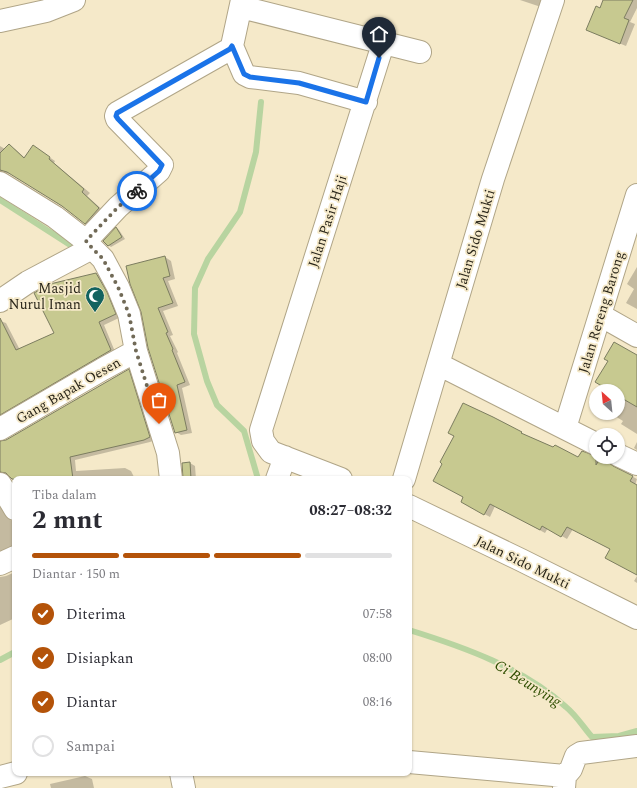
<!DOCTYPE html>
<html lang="id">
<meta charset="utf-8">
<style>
:root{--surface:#fff;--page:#f2f2f3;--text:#2b2b33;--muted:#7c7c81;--line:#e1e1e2;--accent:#b45309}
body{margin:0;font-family:Spectral,serif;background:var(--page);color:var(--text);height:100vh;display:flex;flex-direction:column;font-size:15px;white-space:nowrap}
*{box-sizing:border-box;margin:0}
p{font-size:13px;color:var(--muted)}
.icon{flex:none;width:22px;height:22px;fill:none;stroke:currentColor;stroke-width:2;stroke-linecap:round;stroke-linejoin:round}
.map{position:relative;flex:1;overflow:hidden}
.side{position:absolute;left:12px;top:476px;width:400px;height:300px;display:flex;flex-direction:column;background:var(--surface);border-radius:8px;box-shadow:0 1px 3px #0004}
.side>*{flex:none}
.needle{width:26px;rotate:333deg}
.fabs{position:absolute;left:589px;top:384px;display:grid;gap:8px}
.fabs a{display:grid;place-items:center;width:36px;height:36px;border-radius:50%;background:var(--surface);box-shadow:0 1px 3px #0004;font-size:20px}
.pin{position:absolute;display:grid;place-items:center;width:34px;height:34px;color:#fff;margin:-41px -17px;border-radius:50% 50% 50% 0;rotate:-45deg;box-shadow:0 0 4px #0007}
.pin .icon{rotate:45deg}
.courier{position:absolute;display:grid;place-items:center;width:40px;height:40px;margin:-20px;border:3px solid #1a73e8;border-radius:50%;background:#fff;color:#222;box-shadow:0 1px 5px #0007}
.headline em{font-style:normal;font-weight:700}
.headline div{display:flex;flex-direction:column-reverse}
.headline{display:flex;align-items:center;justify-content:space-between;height:68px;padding:0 20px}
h1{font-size:26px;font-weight:700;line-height:30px}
.bar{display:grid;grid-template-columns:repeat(4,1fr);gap:6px 4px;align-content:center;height:48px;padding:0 20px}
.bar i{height:5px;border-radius:3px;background:var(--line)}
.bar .on{background:var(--accent)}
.bar p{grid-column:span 4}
ol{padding:0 20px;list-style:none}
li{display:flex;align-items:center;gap:12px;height:44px}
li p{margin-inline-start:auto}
li .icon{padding:4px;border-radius:50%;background:var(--accent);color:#fff;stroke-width:4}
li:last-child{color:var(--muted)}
li i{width:22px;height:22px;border:2px solid var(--line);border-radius:50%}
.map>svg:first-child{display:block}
.shadow{fill:#0003}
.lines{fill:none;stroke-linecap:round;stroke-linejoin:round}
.stream{stroke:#b8d4a0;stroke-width:6}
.building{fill:#c7c990;stroke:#7c7d60}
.minor-casing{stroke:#b0a587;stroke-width:24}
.minor{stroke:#fff;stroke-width:22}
.done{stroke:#716a57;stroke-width:4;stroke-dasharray:0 7.2}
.route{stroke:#1a73e8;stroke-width:5}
.labels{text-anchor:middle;stroke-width:3.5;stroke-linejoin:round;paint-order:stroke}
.street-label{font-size:14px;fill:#2a261a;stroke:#f5e9c9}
.poi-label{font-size:14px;fill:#2a261a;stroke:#f5e9c9;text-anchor:end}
.water-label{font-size:15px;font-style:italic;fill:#2f4e00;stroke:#f5e9c9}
</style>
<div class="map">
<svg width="637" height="788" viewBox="0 0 637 788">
<rect width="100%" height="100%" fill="#f5e9c9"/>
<path class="shadow" d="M520 0H544L541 7Z
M604 0H637V8L630 22 635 24 626 46 594 33Z
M0 146 5 149 9 146 15 149 25 158 39 150 55 161 54 163 90 193 87 196 105 212 91 227 62 206 13 175 7 173 0 175Z
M117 228 119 230 125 239 111 247 108 245Z
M165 257 171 261 175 279 168 281 178 306 163 311 173 335 170 336 178 352 177 353 190 385 182 388 192 433 181 435 176 432 149 348Z
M637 267V309L626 303 634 289 627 284Z
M96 274 102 277 121 317 104 325 116 354 0 421V321L6 323 20 350 56 333Z
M637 356V434L621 424 623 421 610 413H618V391H597L601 384Z
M129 370 134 373 155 440 150 442 75 460 76 471 125 468 131 471 135 479H15V483L9 475 6 474 0 476V442L7 441Z
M596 393V405L591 401Z
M493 418 527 436 579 458 590 456 601 457 612 463 613 466 637 479 635 485 637 486V574L611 549 573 529 567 539 548 528 545 533 495 506 490 517 462 502Z
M637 442V450L634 448Z
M190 463 195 466 196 479H184Z
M0 504 10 520 15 522V549L0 556Z
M15 572V618L0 625V577L6 576Z
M637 576V583L634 581Z
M85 776 92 779 94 788H51L50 784Z"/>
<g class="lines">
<path class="stream" d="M0 200 78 250
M258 479 244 431 217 405 207 381 194 334 195 288 208 259 240 212 256 152 261 102
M409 630C464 647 523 668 566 707 576 715 584 728 592 737L619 736 637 731
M0 660 15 652"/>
</g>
<path class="building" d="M603 0H633L624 18 629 20 620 44 586 30 596 6 600 8Z
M9 144 24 158 33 145 50 157 49 159 84 189 82 192 99 208 85 224 62 206 7 172 0 170V153Z
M116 227 122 237 108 246 103 241Z
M165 256 170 276 163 278 173 303 158 308 168 332 166 333 173 349 172 350 185 382 177 385 187 430 175 433 148 348 141 312 130 284 126 266Z
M96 273 107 292 116 314 99 322 111 350 0 415V318L16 350 54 333 34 293 50 284Z
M614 342 637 355V407L618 396V391H610L595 382 608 361 604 359Z
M129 369 150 437 144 440 70 457 73 479H12L6 473 0 472V441L6 440Z
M463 403 493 417 522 432 521 433 553 447 555 445 578 457 582 451 596 456V465L601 457H603L606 459 608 462 613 466 633 476 630 481 637 485V575L605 558 610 549 567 527 561 537 542 526 540 530 490 504 484 515 461 502 463 497 433 481 442 464 440 462 454 436 448 433Z
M190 462 191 479H183L182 463Z"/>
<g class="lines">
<defs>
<path id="minor" d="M242 0 232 46 244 74 250 77 299 83 366 102
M241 7 420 52
M0 21 46 11 74 0
M0 183 55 217 86 241 92 248 103 259 118 287 129 314 136 351 168 453 171 479
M86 241 118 207 159 171 162 165 117 119 116 116 117 113 230 49 232 46
M0 301 28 282 92 248
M600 315 637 336
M438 364 596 444
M565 428 637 195
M0 429 103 369 136 351
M618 455 637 464
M277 479 285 457
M341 479 271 452 263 441 261 430 383 44
M404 479 493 179 553 0
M0 484 15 509
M409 506 521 560 637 618
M0 564 15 557
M409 762 565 776
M181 773 184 788
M0 777 16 773
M564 788 565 776 571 769 576 756 581 753 637 746"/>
</defs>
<use href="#minor" class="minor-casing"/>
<use href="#minor" class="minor"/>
</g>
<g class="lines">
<path class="done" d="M137 191 118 207 86 241 92 248 103 259 118 287 129 314 136 351 159 424"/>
<path class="route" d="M137 191 159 171 162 165 118 119 116 116 117 113 230 49 232 46 244 74 250 77 299 83 366 102 379 58"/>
</g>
<defs>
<symbol id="mosque-pin" viewBox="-11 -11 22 30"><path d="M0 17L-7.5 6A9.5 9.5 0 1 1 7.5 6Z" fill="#136360" stroke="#f5e9c9"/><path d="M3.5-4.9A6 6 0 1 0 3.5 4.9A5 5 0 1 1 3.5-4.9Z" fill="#fff"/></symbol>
</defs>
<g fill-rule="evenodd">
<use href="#mosque-pin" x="84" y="285" width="22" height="30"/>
</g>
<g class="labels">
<g class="street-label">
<text transform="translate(327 221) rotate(-72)" y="5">Jalan Pasir Haji</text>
<text transform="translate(475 239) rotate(-73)" y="5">Jalan Sido Mukti</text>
<text transform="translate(601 312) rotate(-73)" y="5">Jalan Rereng Barong</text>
<text transform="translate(68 390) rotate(-30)" y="5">Gang Bapak Oesen</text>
<text transform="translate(523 562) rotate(26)" y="5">Jalan Sido Mukti</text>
</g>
<g class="poi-label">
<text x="81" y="293">Masjid<tspan x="81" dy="16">Nurul Iman</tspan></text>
</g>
<g class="water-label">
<text transform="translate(528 683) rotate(32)" y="5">Ci Beunying</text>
</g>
</g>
</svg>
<div class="fabs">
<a><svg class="needle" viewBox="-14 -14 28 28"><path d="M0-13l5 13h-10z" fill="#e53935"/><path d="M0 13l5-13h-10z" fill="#7c7c81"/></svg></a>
<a><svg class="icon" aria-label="locate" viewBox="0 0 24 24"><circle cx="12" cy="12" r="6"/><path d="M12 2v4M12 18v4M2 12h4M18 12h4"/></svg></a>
</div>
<div class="pin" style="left:159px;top:424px;background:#ea580c"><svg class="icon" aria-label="bag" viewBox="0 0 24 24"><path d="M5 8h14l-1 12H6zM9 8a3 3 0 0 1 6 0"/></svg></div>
<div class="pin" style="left:379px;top:58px;background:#1f2937"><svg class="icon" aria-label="home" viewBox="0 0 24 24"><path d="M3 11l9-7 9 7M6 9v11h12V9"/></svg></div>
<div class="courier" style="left:137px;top:191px"><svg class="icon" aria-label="bike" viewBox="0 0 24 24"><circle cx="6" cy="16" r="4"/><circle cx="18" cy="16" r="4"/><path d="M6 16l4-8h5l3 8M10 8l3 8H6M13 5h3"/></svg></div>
<section class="side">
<div class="headline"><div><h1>2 mnt</h1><p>Tiba dalam</p></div><em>08:27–08:32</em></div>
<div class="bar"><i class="on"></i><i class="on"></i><i class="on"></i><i></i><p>Diantar · 150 m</p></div>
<ol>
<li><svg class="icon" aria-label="check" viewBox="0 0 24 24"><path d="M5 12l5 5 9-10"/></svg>Diterima<p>07:58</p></li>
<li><svg class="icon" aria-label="check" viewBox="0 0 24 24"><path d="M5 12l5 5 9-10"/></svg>Disiapkan<p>08:00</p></li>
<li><svg class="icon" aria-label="check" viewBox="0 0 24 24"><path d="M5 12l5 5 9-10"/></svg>Diantar<p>08:16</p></li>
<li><i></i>Sampai</li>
</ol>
</section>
</div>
